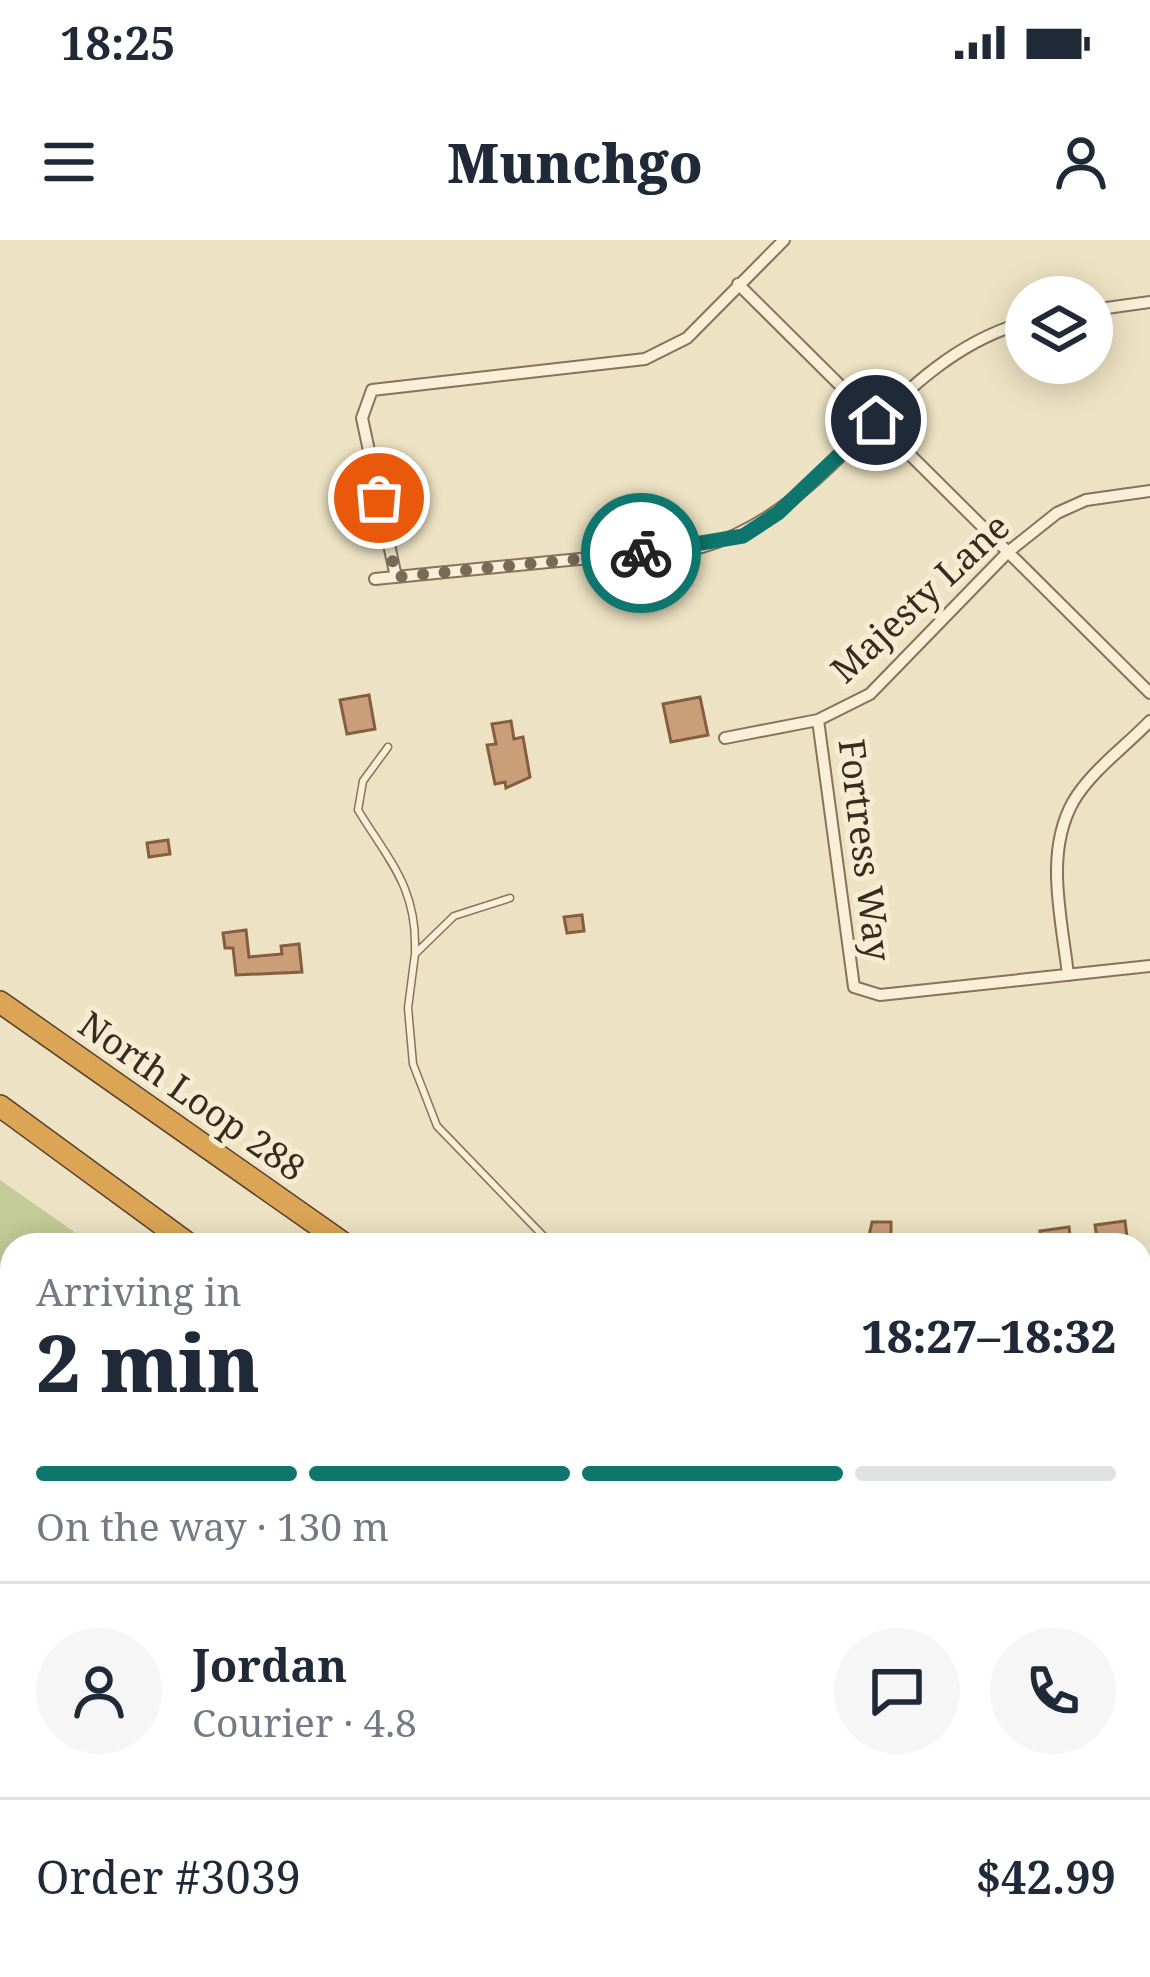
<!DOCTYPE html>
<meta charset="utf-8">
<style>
:root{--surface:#fff;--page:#f6f6f7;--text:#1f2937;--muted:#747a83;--line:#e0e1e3;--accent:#0f766e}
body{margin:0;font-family:"Noto Serif",serif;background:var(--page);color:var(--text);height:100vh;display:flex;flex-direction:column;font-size:45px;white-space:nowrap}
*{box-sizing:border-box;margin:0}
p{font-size:39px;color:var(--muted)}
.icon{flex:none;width:66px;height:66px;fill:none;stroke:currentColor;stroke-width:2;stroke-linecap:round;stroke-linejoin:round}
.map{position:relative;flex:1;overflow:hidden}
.drawer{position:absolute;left:0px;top:993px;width:1152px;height:744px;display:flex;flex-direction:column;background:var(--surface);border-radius:36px 36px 0 0;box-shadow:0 6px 30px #0003}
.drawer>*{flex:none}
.controls{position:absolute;left:1005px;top:36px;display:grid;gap:24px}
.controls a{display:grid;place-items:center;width:108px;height:108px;border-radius:50%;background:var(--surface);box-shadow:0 6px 30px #0003;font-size:60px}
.pin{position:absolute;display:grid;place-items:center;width:102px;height:102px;color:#fff;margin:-51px;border:6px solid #fff;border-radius:50%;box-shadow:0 3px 12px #0007}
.courier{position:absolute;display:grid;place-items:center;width:120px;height:120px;margin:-60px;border:9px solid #0f766e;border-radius:50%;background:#fff;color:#222;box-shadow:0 3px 15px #0007}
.head em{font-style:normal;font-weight:800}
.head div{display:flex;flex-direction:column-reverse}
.head{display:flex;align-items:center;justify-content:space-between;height:204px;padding:0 36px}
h1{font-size:78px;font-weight:800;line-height:90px}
.bar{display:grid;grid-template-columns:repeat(4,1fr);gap:18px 12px;align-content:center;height:144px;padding:0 36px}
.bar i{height:15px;border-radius:9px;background:var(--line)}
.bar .on{background:var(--accent)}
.bar p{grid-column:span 4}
.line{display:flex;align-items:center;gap:30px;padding:0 36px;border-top:3px solid var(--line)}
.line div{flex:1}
.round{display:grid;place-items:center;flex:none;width:126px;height:126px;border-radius:63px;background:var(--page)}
.status{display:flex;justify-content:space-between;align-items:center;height:84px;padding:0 60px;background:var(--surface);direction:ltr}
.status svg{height:33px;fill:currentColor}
header{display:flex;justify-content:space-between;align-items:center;height:156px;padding:0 36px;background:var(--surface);font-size:54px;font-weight:800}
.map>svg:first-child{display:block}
.green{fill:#c3cb97}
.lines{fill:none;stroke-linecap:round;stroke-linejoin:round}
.stream{stroke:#6c8e87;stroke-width:4.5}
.building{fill:#ca9e79;stroke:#855e40;stroke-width:3}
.lane-casing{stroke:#87735a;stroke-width:9}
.street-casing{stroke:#87735a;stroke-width:14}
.secondary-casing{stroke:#69543d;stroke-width:18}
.highway-casing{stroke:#55412e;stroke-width:24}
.lane{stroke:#f8efd6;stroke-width:6}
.street{stroke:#f8efd6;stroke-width:10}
.secondary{stroke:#f8efd6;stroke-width:15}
.highway{stroke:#dba555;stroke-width:21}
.done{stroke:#776b58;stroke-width:12;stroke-dasharray:0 21.6}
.route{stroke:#0f766e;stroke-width:15}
.labels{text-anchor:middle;stroke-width:10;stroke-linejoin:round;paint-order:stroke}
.street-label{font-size:36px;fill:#372b1e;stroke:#f5ecd2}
</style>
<div class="status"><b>18:25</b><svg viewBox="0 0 49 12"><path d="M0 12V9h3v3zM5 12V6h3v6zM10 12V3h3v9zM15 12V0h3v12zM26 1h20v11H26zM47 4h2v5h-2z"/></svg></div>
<header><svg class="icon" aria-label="menu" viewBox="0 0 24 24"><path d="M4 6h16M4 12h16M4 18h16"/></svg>Munchgo<svg class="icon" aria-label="person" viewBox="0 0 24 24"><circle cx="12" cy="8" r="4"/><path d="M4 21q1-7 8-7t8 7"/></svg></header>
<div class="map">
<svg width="1150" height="1737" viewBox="0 0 1150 1737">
<rect width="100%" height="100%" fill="#ede2c3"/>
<path class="green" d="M0 940 93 1005H12V1046L0 1064Z
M0 1218 12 1235V1391L0 1392Z
M1140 1695 1150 1703V1737H769V1725H1140Z"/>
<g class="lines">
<path class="stream" d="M98 1725 100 1737"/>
</g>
<path class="building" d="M369 455 375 489 347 494 340 460Z
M700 457 708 495 671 502 663 464Z
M511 481 514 499 523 497 530 537 506 548 505 542 495 544 487 505 496 504 492 484Z
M168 600 170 614 149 617 147 603Z
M582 675 584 691 567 693 564 677Z
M246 690 249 717 282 714 281 706 299 704 302 732 236 735 233 708H225L223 693Z
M1125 981 1128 1005H1098L1095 985Z
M872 982H891V1005H867Z
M1069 987 1071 1005H1042L1040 991Z
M12 1417V1454L0 1456V1419Z
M12 1527V1563L2 1564 0 1529Z
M10 1725H50V1732L12 1737Z
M230 1725H310L311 1737H231Z
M341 1725H455L459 1737H313V1730Z"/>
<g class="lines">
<defs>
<path id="lane" d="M388 507 363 541 358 570C390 622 417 648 415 711
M510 658 454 676 415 714 408 768 413 824 437 886 552 1005"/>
<path id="street" d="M738 44 1150 453
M1092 70 1150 62
M396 337 362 178 372 150 645 119 687 98 784 0
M375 339 702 307C835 270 889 119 1026 82
M818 480 854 747 880 755 1150 726
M725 498 818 480 870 454 1008 312 1057 273 1086 260 1150 251
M1068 735C1062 679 1044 614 1073 562 1090 532 1126 506 1150 481
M1140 1049 1150 1048
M207 1725 208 1737
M665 1725 667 1737"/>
<path id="secondary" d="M1140 1385 1150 1384
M0 1392 12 1391"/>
<path id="highway" d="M0 762 346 1005
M0 866 190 1005
M1140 1583 1150 1590
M1140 1639 1150 1646"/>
</defs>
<use href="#lane" class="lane-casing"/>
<use href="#street" class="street-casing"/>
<use href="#secondary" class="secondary-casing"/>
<use href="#highway" class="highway-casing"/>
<use href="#lane" class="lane"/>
<use href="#street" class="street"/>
<use href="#secondary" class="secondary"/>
<use href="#highway" class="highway"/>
</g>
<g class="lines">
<path class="done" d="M379 258 396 337 641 313"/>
<path class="route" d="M641 313 743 296 778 273 876 180"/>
</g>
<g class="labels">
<g class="street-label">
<text transform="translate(920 358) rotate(-43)" y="13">Majesty Lane</text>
<text transform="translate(865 610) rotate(83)" y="13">Fortress Way</text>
<text transform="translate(192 856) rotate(35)" y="13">North Loop 288</text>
</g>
</g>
</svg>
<div class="controls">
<a><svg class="icon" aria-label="layers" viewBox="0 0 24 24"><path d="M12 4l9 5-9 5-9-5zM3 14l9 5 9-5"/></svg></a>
</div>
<div class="pin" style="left:379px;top:258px;background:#ea580c"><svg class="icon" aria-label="bag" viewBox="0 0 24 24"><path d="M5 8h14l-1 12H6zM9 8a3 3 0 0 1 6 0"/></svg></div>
<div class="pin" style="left:876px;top:180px;background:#1f2937"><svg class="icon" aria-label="home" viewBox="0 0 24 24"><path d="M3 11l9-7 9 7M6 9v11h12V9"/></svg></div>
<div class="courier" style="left:641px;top:313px"><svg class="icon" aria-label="bike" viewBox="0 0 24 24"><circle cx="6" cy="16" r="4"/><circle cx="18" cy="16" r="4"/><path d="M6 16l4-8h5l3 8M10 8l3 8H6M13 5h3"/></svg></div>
<section class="drawer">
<div class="head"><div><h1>2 min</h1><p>Arriving in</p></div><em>18:27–18:32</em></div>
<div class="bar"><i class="on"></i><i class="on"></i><i class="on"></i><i></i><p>On the way · 130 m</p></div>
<div class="line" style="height:216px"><a class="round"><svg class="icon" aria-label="person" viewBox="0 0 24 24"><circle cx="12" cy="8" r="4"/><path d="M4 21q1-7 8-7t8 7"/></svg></a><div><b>Jordan</b><p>Courier · 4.8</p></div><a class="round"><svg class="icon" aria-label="chat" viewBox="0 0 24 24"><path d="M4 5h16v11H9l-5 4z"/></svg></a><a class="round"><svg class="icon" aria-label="phone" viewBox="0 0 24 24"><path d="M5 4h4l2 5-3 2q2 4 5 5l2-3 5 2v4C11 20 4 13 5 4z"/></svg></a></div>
<div class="line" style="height:156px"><div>Order #3039</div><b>$42.99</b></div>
</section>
</div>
